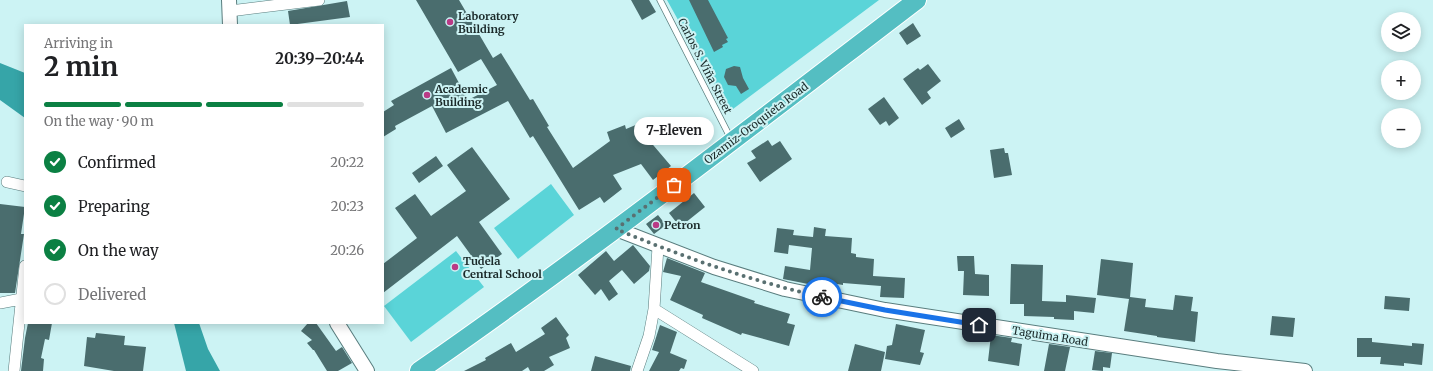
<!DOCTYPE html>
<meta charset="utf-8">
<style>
:root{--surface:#fff;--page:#f6f6f6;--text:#202124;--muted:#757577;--line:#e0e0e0;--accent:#0b8043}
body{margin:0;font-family:Merriweather,serif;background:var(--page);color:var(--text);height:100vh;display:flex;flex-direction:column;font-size:15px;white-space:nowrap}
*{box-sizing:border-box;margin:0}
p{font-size:13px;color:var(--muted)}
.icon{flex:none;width:22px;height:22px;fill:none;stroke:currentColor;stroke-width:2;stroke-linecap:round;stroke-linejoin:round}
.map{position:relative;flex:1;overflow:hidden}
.side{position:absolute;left:24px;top:24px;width:360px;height:300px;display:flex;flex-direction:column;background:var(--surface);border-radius:0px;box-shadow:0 2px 10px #0003}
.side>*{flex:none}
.buttons{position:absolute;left:1381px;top:12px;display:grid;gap:8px}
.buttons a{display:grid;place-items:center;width:40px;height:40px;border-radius:50%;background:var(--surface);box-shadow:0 2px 10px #0003;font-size:20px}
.pin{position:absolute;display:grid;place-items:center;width:34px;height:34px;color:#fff;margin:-17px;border-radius:8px;box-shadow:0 2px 6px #0006}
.courier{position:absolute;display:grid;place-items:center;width:40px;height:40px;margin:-20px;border:3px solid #1a73e8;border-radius:50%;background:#fff;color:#222;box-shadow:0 1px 5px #0007}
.bubble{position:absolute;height:28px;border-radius:14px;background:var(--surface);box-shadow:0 2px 10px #0003;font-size:13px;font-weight:700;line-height:28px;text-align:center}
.overview em{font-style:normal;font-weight:700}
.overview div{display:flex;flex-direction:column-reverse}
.overview{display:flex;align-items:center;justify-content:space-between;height:68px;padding:0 20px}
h1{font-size:26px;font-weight:700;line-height:30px}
.bar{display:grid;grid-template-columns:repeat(4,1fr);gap:6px 4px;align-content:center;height:48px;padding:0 20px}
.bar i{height:5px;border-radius:3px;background:var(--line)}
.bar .selected{background:var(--accent)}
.bar p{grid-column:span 4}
ol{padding:0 20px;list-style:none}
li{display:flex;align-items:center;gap:12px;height:44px}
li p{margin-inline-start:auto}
li .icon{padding:4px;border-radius:50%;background:var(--accent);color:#fff;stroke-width:4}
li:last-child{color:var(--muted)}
li i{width:22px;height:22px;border:2px solid var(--line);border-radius:50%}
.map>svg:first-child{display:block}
.green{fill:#5ad4d8}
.water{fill:#36a5a8}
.building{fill:#4a6d6e}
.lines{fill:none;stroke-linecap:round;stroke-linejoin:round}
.service-casing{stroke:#597d7e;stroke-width:7}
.minor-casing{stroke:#597d7e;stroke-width:12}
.tertiary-casing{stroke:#597d7e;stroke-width:16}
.trunk-casing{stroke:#fff;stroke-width:20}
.service{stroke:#fff;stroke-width:5.5}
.minor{stroke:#fff;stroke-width:11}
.tertiary{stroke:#fff;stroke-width:14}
.trunk{stroke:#54bec2;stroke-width:18}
.done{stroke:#597071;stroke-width:4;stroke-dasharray:0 7.2}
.route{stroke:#1a73e8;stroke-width:5}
.poi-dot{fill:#ba3a86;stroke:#ccf3f4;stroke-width:1.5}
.labels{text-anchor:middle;stroke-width:4;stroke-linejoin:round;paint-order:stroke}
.poi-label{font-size:11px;font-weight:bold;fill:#1b2a2a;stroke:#ccf3f4;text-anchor:start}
.street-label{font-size:11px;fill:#1b2a2a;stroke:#ccf3f4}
</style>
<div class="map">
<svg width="1433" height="371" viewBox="0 0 1433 371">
<rect width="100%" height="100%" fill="#ccf3f4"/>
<path class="green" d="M667 0H879L729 112Z
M551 184 574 215 518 259 494 228Z
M456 251 484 287 411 342 384 306Z"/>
<path class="water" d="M0 63 25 73V118L0 100Z
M174 323H199L208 349 220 371H186Z"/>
<path class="building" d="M416 0H459L493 58 501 53 530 100 533 99 549 126 547 127 573 168 610 141 607 132 625 125 626 129 655 117 661 133 648 139 671 166 653 180 641 164 613 175 622 189 604 203 600 197 579 210 533 136 530 138 508 101 446 133 432 106 395 126 396 129 383 137V112L394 105 391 101 451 68 468 100 497 85 481 59 458 72Z
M631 0H649L656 12 642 20Z
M689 0H708L728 38 726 39 728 42 722 45 723 47 714 52Z
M347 1 350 17 290 25 288 11Z
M913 23 921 36 907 45 899 33Z
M928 64 941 81 927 92 931 98 922 105 903 79 918 68 920 70Z
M734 66 740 67 743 78 749 89 741 94 736 86 728 85 724 77 726 69Z
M884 97 899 118 889 126 886 121 880 125 868 109Z
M959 119 965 129 951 138 945 128Z
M768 140 772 146 780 141 792 159 760 182 747 163 756 158 751 151Z
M472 147 510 199 479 222 502 254 481 269 457 236 383 293V264L417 238 395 208 415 194 431 216 466 191 447 165Z
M1004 148 1005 153H1008L1012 175 994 178 990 150Z
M436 156 443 166 419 183 412 173Z
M694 193 705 207 680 227 669 213Z
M0 204 25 207 21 234H24L15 293H0Z
M658 215 666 225 654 234 646 224Z
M814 227 826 229 825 236 852 238 851 253 856 254V257L874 259 873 276 905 278 904 298 880 297 881 286 843 283V285L819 281 818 286 783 279 785 266 810 270 812 248 789 245 788 254 774 252 777 228 794 230 793 235 813 237Z
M633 245 650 266 649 271 634 284 622 270 609 281 618 294 609 301 601 289 595 295 578 275 606 251 614 261Z
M957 256H974L975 274 989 275V296L963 295 964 271H958Z
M667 258 705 273 701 282 755 301 754 303 790 314 787 323 795 325 789 346 742 333 741 335 702 318 703 315 670 300 681 276 663 272Z
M1101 259 1133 263 1130 297 1146 299 1145 307 1173 310 1175 295 1193 297 1191 311 1198 312 1195 342 1157 337V336L1124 331 1129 299 1097 295Z
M1011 264 1043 265 1042 301 1066 302V295L1096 298 1094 313 1074 311V320L1054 319V317L1024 316V304H1010Z
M1385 296 1410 298 1409 311 1384 309Z
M1272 316 1295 318 1293 337 1270 335Z
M556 317 569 335 566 338 570 348 549 357 554 365 544 371H530L528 367 522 371H464L486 360 485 358 511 343 516 352 545 334 541 328Z
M28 323H52L49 340 45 339 41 358 44 359 43 371H21L25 338Z
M308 323H316L336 351 342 347 352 363 338 371H327L314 350H313L307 343 312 340 301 331Z
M896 324 925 330 920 352 924 353 920 365 885 359 887 346 892 345Z
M660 325 677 332 670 353 687 360 684 369 681 368 679 371H649L659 352 652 350Z
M96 333 125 336 124 345 146 347 143 371H114L84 366 87 337 95 338Z
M991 335 1012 338 1011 342 1022 344 1019 366 988 361Z
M1357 338H1372V342L1412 346V343L1424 344 1422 365 1404 363V366L1380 364 1381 357H1357Z
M855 344 885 352 881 371H848Z
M1049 344 1070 347 1065 371H1044Z
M1095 351 1112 353 1110 368 1103 367V371L1092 370Z
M595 356 631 366 630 371H591Z"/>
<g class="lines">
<defs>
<path id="service" d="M660 0 731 139"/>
<path id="minor" d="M230 11 319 0
M7 182 25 186
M0 303 21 299
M654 309 753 371
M14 371 25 266
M637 371 649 336 654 309 658 247"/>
<path id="tertiary" d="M229 0 230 25
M616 229 714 267 785 289 885 310 1217 361 1305 371
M337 323 367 371"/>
<path id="trunk" d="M419 371C589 253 752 126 917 0"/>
</defs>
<use href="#service" class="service-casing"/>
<use href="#minor" class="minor-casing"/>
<use href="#tertiary" class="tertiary-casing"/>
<use href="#trunk" class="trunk-casing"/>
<use href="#service" class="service"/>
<use href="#minor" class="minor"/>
<use href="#tertiary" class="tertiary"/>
<use href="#trunk" class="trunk"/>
</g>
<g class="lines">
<path class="done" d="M674 185 616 229C683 257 751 281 822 297"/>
<path class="route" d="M822 297 885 310 979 325"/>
</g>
<g class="poi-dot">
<circle cx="450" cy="22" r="4"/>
<circle cx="427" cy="95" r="4"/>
<circle cx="656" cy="225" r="4"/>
<circle cx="455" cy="267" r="4"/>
</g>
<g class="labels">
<g class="poi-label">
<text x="458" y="20">Laboratory<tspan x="458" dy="13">Building</tspan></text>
<text x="435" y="93">Academic<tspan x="435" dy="13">Building</tspan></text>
<text x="664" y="229">Petron</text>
<text x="463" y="265">Tudela<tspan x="463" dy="13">Central School</tspan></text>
</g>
<g class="street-label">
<text transform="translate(705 66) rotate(63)" y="4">Carlos S. Viña Street</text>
<text transform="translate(756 123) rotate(-37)" y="4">Ozamiz-Oroquieta Road</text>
<text transform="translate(1050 336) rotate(9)" y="4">Taguima Road</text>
</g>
</g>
</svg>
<div class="buttons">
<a><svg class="icon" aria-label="layers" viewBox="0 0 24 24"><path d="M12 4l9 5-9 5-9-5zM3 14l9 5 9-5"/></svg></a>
<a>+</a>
<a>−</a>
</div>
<div class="pin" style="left:674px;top:185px;background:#ea580c"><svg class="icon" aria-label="bag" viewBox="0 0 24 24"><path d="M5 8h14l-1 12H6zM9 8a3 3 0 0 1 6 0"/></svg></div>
<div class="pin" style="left:979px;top:325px;background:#1f2937"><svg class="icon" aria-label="home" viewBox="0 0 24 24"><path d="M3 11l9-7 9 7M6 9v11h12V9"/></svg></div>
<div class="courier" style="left:822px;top:297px"><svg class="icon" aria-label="bike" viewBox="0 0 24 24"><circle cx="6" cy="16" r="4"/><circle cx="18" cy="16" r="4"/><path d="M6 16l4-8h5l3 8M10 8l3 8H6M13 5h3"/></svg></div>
<div class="bubble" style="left:634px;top:117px;width:80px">7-Eleven</div>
<section class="side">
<div class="overview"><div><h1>2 min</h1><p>Arriving in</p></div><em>20:39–20:44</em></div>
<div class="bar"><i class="selected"></i><i class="selected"></i><i class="selected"></i><i></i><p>On the way · 90 m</p></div>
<ol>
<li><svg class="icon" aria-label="check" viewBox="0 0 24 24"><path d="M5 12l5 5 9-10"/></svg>Confirmed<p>20:22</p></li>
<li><svg class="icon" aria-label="check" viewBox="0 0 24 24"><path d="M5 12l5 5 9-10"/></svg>Preparing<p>20:23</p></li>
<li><svg class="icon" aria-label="check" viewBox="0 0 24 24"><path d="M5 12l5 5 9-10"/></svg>On the way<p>20:26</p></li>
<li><i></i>Delivered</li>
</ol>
</section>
</div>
